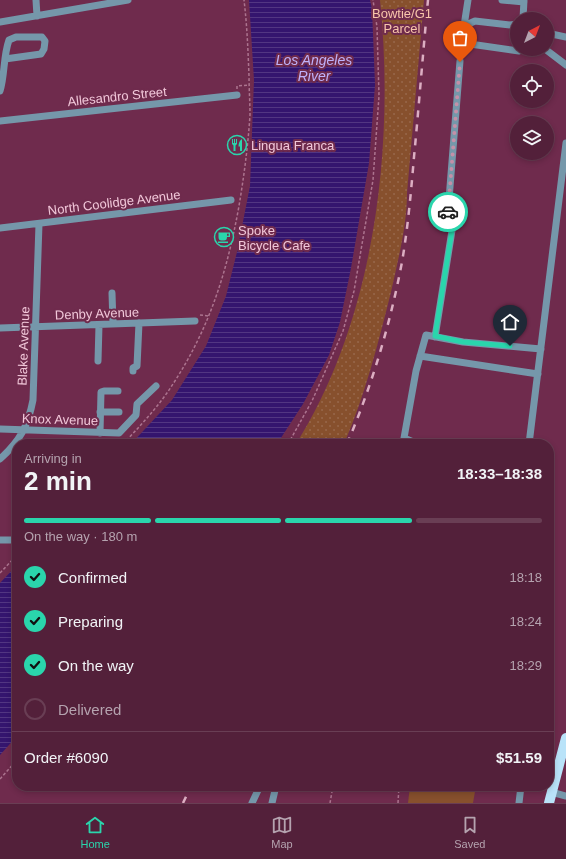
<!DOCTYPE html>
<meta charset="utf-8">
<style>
:root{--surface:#53203a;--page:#592842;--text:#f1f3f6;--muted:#b5a3af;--line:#693e54;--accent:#2ad5ac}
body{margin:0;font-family:Arial,sans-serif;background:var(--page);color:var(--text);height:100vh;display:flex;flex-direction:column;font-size:15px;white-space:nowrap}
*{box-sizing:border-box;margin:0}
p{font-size:13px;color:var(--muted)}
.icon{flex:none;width:22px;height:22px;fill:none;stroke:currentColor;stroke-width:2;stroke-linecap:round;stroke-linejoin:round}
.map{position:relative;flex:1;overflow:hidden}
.side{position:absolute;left:12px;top:439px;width:542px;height:352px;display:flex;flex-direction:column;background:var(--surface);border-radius:16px;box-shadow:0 2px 6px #0003,0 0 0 1px var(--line)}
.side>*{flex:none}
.needle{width:26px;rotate:42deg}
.buttons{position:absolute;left:510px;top:12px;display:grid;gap:8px}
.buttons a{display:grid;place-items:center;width:44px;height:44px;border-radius:50%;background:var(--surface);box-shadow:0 2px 6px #0003,0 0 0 1px var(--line);font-size:20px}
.pin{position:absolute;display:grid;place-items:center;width:34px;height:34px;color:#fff;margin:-41px -17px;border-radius:50% 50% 50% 0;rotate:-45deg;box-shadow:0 0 4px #0007}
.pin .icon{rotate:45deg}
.courier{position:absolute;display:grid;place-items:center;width:40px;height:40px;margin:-20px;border:3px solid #2ad5ac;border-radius:50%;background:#fff;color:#222;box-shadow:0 1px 5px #0007}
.overview em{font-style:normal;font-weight:700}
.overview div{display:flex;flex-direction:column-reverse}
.overview{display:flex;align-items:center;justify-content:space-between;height:68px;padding:0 12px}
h1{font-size:26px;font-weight:700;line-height:30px}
.bar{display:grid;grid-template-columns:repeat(4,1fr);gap:6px 4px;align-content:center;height:48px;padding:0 12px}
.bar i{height:5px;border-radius:3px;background:var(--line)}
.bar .current{background:var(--accent)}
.bar p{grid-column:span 4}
.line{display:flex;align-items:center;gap:10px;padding:0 12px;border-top:1px solid var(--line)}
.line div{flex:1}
ol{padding:0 12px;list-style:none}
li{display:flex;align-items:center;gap:12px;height:44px}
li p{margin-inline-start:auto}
li .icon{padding:4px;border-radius:50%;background:var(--accent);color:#111;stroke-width:4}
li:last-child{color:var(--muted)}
li i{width:22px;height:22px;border:2px solid var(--line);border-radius:50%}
.dock{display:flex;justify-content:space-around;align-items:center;height:56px;border-top:1px solid var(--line);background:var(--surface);font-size:11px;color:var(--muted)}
.dock a{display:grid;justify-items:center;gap:2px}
.dock .current{color:var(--accent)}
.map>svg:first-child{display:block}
.park{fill:url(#park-dots)}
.pitch{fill:#87502d}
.water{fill:url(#water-rules)}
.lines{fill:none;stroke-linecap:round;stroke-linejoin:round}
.path{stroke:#ac748f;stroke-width:1.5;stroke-dasharray:3 2;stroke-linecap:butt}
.minor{stroke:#7597aa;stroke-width:7}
.major{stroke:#b9e3f9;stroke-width:10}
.rail{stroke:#dcaec2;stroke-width:2.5;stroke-dasharray:7 7;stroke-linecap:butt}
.done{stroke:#c490a8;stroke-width:4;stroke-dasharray:0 7.2}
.route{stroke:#2ad5ac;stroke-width:5}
.labels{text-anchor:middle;stroke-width:4;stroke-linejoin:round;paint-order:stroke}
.park-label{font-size:13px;fill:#f8c6aa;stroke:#6f2b4d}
.street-label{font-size:13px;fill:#f1c7d9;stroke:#6f2b4d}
.poi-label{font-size:13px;fill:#f1c7d9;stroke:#6f2b4d;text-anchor:start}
.water-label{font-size:14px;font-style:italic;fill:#bfb2fb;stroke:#6f2b4d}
</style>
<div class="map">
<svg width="566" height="803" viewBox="0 0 566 803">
<defs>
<pattern id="park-dots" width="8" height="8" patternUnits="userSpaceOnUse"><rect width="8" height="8" fill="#87502d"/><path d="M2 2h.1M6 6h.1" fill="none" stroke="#98684b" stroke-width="1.8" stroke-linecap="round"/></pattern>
<pattern id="water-rules" width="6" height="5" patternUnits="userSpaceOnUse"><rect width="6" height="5" fill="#34156e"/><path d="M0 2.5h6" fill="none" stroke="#523682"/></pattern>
</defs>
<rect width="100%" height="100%" fill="#6f2b4d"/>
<path class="park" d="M380 0H424L407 193C407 226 398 260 391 292 378 344 365 395 344 444H296C375 318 395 146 380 0Z
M67 441 118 443 117 444H67Z"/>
<path class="pitch" d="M410 786H476L473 803H408Z"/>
<path class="water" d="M249 0H370L372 9 375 85 369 163 351 268 340 322 329 355 303 404 277 444H131L172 400 206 346 226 296 237 252 250 186 254 80Z
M17 565V736L0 755V583Z"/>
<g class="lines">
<path class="path" d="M237 89V86L249 85
M200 315 209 316
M96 438V444
M69 439 71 444
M123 444C141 425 159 406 173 384 210 327 227 272 239 206 244 176 248 146 250 115 250 102 249 89 249 76 248 50 247 25 244 0
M288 444 312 401 343 331 354 291 373 180 379 96 377 27 373 0
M0 573 17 555
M0 779 17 760
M330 803 333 786
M398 803 399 786"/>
<path class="minor" d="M36 0 37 16
M502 0 524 2
M523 19 524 0
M0 22 128 0
M517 24 510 25 475 21 464 26 463 43 519 51 525 49
M464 26 468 0
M547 33 566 37
M545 49 566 65
M0 91C5 75 3 57 9 40L16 37H42L45 41 44 49 41 54 5 59
M0 121 237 95
M0 228 231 200
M112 293 113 324
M0 328 195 321
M435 337 454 218 448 212 460 61
M420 356 538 374
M98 361 99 325
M133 371V368L137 366 139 323
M100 412H119
M0 429 119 433 136 415 137 404 156 386
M100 433 101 392 104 391H118
M418 444 404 438 416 371 426 335 463 342 541 349
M529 444 566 143
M0 459C20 441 28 426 33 400L39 224
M0 540H16
M551 792 566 796
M252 803 260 786
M272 803 276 786
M519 803 521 786"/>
<path class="major" d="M549 803 566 738"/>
<path class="rail" d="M347 444C372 385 390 325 402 262 408 227 411 192 414 157 419 105 423 52 428 0
M183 803 191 786"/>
</g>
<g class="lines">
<path class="done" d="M448 212 460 62"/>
<path class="route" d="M448 212 454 218 435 336 463 342 510 346"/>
</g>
<defs>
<symbol id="restaurant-ring" viewBox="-11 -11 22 22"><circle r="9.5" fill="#6f2b4d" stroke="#2ad5ac" stroke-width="1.5"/><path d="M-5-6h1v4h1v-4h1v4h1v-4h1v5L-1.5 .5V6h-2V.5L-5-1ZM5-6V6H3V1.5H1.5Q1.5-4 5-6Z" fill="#2ad5ac"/></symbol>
<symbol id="cafe-ring" viewBox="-11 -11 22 22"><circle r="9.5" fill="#6f2b4d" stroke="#2ad5ac" stroke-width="1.5"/><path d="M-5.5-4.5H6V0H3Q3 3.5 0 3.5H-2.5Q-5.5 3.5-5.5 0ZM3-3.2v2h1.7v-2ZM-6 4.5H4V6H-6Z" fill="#2ad5ac"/></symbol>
</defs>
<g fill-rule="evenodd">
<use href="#restaurant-ring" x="226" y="134" width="22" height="22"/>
<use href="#cafe-ring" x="213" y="226" width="22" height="22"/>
</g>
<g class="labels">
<g class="park-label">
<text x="402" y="18">Bowtie/G1<tspan x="402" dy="15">Parcel</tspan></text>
</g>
<g class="street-label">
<text transform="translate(117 96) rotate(-6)" y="5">Allesandro Street</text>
<text transform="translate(114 202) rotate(-7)" y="5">North Coolidge Avenue</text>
<text transform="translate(97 313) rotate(-2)" y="5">Denby Avenue</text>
<text transform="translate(23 346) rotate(-88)" y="5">Blake Avenue</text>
<text transform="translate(60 419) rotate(2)" y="5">Knox Avenue</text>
</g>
<g class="poi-label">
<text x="251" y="150">Lingua Franca</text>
<text x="238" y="235">Spoke<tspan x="238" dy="15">Bicycle Cafe</tspan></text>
</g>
<g class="water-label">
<text x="314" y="65">Los Angeles<tspan x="314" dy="16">River</tspan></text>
</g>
</g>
</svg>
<div class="buttons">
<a><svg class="needle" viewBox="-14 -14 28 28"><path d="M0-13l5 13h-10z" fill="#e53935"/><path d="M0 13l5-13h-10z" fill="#b5a3af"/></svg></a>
<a><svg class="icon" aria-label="locate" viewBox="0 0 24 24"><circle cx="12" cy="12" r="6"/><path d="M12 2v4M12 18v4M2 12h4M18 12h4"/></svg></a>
<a><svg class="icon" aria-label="layers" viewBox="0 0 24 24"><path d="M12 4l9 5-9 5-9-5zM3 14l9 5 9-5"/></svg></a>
</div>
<div class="pin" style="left:460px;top:62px;background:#ea580c"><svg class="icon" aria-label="bag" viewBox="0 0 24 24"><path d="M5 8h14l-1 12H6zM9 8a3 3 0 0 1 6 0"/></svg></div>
<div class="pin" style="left:510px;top:346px;background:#1f2937"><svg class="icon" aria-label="home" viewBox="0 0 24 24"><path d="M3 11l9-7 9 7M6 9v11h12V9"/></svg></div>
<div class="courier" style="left:448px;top:212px"><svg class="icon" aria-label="car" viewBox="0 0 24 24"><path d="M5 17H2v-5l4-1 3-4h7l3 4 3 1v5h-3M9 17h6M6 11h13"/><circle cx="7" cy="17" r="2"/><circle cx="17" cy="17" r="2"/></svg></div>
<section class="side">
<div class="overview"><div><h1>2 min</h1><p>Arriving in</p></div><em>18:33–18:38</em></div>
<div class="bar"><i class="current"></i><i class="current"></i><i class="current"></i><i></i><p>On the way · 180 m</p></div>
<ol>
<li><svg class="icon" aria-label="check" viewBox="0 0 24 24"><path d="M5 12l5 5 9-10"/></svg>Confirmed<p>18:18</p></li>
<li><svg class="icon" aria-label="check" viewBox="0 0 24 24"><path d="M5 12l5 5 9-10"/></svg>Preparing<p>18:24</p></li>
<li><svg class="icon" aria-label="check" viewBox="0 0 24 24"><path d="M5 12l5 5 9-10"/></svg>On the way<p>18:29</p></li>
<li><i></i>Delivered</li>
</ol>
<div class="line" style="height:52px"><div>Order #6090</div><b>$51.59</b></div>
</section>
</div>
<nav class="dock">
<a class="current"><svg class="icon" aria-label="home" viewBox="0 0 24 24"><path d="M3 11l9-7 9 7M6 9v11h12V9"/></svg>Home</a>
<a><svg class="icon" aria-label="map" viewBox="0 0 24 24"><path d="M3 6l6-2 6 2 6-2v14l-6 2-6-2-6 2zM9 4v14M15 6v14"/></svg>Map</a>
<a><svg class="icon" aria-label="saved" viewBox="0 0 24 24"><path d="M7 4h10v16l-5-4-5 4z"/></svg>Saved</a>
</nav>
